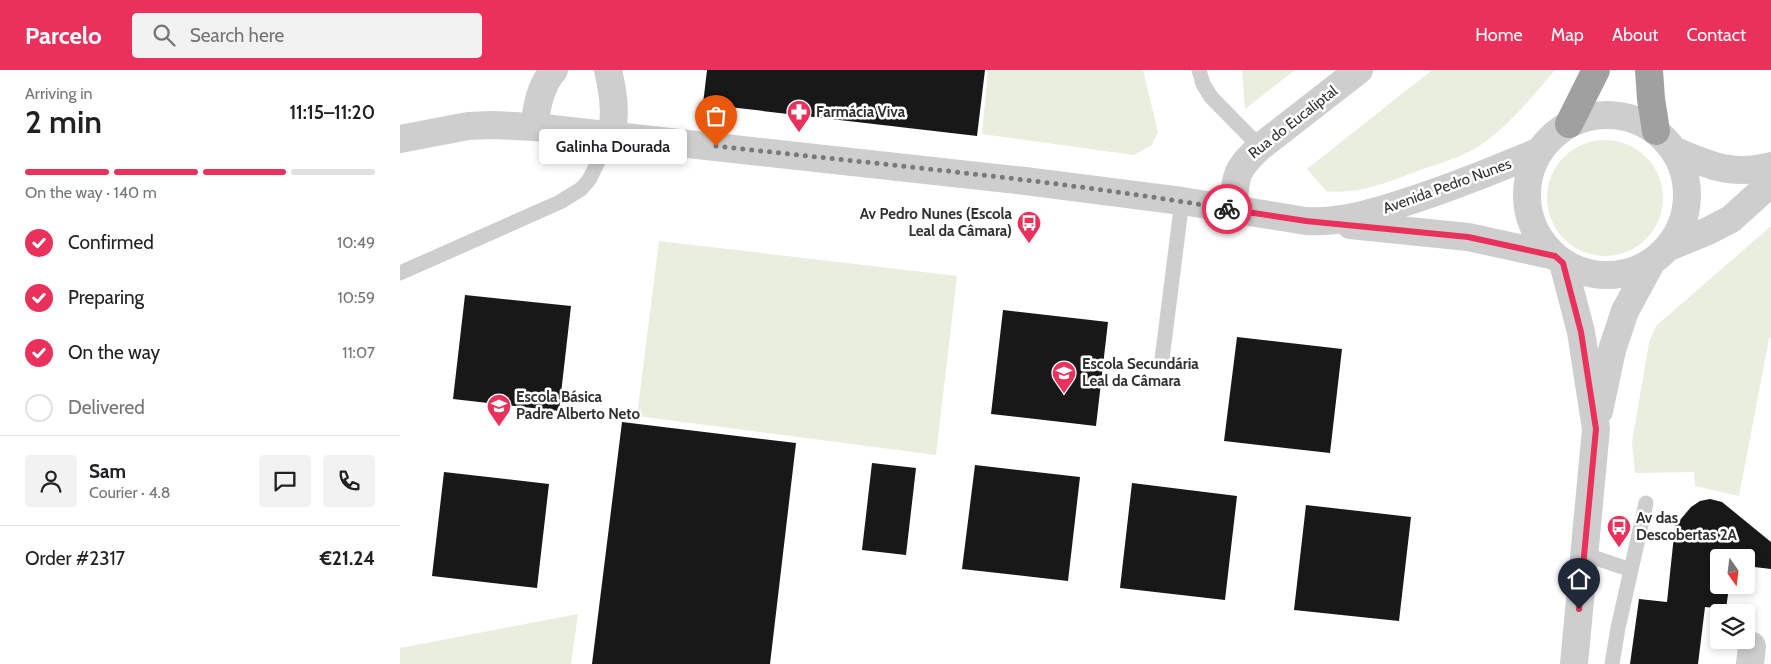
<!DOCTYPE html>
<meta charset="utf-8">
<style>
:root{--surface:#fff;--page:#f2f2f2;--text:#202124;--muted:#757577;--line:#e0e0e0;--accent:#ea315c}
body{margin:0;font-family:Cabin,sans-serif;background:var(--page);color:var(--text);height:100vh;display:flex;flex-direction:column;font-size:19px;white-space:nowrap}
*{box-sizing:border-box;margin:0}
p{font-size:16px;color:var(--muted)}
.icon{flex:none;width:28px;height:28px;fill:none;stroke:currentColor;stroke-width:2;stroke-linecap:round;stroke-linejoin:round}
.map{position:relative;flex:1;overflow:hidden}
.sheet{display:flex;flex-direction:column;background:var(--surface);width:400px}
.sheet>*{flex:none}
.needle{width:32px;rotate:166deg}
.fabs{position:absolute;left:1310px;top:479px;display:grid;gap:10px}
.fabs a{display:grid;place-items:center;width:45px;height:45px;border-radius:5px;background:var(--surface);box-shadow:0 2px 8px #0003;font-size:25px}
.pin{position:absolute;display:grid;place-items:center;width:42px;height:42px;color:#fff;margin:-51px -21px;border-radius:50% 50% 50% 0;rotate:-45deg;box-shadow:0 0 5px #0007}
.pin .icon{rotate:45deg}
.courier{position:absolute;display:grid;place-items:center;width:50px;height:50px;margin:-25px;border:4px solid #ea315c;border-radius:50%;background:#fff;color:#222;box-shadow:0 1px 6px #0007}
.bubble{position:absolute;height:35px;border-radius:5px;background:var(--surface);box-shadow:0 2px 8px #0003;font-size:16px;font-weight:600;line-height:35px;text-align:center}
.head em{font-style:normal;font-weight:600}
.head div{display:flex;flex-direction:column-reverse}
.head{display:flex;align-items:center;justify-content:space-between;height:85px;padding:0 25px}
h1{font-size:32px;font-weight:600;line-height:38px}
.bar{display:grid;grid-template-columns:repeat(4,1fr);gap:8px 5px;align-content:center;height:60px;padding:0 25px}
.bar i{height:6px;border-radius:4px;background:var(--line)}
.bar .current{background:var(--accent)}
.bar p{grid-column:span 4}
.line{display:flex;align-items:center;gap:12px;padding:0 25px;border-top:1px solid var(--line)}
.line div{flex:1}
.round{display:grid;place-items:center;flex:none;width:52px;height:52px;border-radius:5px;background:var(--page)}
ol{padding:0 25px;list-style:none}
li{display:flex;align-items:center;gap:15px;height:55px}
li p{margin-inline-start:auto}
li .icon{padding:5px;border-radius:50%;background:var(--accent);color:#fff;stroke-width:4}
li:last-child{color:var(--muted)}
li i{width:28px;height:28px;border:2px solid var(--line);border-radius:50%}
header{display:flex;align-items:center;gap:30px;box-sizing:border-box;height:70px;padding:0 25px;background:var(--accent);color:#fff}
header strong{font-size:24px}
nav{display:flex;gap:28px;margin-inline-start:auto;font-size:18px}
.search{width:350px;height:45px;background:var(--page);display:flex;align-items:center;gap:12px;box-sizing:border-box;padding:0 18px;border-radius:5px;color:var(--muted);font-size:19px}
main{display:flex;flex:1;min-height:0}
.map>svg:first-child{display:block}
.green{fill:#e9eedf}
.building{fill:#181818}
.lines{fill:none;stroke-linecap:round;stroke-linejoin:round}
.service{stroke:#cecece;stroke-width:15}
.minor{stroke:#cecece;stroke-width:28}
.tertiary{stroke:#cecece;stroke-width:28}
.trunk{stroke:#a0a0a0;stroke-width:28}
.done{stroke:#797979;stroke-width:5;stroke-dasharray:0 9}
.route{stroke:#ea315c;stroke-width:6}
.labels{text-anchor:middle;stroke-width:5;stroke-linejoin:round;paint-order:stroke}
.poi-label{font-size:15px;font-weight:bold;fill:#313131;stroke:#fff;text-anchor:start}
.street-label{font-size:15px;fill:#313131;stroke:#fff}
</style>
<header>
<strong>Parcelo</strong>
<div class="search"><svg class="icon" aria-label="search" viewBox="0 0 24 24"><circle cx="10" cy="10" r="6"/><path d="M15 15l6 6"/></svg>Search here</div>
<nav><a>Home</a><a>Map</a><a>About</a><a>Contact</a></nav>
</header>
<main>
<section class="sheet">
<div class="head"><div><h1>2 min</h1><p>Arriving in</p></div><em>11:15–11:20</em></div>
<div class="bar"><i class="current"></i><i class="current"></i><i class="current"></i><i></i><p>On the way · 140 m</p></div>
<ol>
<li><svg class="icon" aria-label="check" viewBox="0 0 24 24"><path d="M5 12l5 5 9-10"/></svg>Confirmed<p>10:49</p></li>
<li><svg class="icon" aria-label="check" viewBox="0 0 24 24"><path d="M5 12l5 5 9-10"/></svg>Preparing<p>10:59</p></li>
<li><svg class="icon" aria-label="check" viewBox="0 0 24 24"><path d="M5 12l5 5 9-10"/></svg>On the way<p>11:07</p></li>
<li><i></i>Delivered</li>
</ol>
<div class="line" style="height:90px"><a class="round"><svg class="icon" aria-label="person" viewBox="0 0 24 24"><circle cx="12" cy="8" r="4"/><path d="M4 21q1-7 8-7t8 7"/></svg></a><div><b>Sam</b><p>Courier · 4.8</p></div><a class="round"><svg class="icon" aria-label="chat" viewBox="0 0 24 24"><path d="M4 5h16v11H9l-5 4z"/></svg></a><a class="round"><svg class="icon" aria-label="phone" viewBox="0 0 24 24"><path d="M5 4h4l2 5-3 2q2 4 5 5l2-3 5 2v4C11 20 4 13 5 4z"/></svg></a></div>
<div class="line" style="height:65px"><div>Order #2317</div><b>€21.24</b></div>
</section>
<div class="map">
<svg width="1371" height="594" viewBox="0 0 1371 594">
<rect width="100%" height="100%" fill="#fff"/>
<path class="green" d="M588 0H743L758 62 752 75 734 85 582 64Z
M842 0H895L845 39Z
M1032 0H1155C1134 25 1112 52 1085 72 1067 85 1047 91 1026 98 993 110 961 125 926 121L907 99Z
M1147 128a58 58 0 1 1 116 0a58 58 0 1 1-116 0Z
M1371 156V267L1369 269 1339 426 1295 416 1294 402 1235 403 1232 372 1249 273 1256 256Z
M259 171 557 206 536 385 237 346Z
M178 544 171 594H0V578Z"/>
<path class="building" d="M307 0H585L577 66 303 34Z
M65 225 171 236 159 341 53 329Z
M603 240 708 252 696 356 591 344Z
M837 267 942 279 930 383 824 371Z
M222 352 396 373 370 594H192Z
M472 393 516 398 506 485 462 480Z
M575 395 680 407 668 511 562 499Z
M44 402 149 414 137 518 32 506Z
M732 413 837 426 825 530 720 518Z
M1310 429 1322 432 1371 472V499L1346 496V488H1319V515H1337V518L1329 517 1326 539 1305 537 1298 594H1230L1239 529 1267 532 1275 456 1291 437 1300 431Z
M906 435 1011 447 999 551 894 540Z"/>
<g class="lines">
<path class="service" d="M799 0 803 14 811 27 860 77
M0 203 160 132 181 119 189 110 212 64
M762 289 782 131
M1184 484 1231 500
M1212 594 1218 558 1246 433"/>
<path class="minor" d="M208 0C213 22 216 42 212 64
M134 57C137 36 140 16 154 0
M833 140C836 106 834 101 860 77L959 0
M1350 594 1352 576"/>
<path class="tertiary" d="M1127 125a80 80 0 1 1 160 0a80 80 0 1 1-160 0Z
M0 69 68 56 92 55 134 57 625 111 782 131 906 151C938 153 968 144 1000 134 1048 119 1094 100 1140 81
M1275 81C1311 96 1331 106 1371 96
M950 155 1068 167 1155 186
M1269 177 1308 161 1331 149 1371 113
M1163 193 1181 262 1196 359 1174 594
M1199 341 1212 280 1225 241 1251 193"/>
<path class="trunk" d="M1249 0 1251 29 1256 61
M1169 54 1196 0"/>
</g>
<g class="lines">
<path class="done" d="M316 76C486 95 658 110 827 139"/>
<path class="route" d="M827 139 906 151 1068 167 1155 186 1163 193 1181 262 1196 359 1179 539"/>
</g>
<defs>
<symbol id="pharmacy-pin" viewBox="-11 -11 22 30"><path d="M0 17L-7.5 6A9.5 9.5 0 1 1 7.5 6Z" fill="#ea315c" stroke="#fff"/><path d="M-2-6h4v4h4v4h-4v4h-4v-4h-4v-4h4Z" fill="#fff"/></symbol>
<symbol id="bus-pin" viewBox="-11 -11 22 30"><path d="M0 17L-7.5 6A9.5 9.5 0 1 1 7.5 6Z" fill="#ea315c" stroke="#fff"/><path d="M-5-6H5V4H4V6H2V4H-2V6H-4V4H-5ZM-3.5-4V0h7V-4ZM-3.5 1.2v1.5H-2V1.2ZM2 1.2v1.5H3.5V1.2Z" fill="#fff"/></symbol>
<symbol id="school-pin" viewBox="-11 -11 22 30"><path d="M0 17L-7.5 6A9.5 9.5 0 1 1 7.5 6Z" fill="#ea315c" stroke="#fff"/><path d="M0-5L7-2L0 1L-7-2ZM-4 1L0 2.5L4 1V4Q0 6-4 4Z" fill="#fff"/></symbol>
</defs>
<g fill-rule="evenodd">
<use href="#pharmacy-pin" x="385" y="28" width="28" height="38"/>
<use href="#bus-pin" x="615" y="139" width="28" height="38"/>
<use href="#school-pin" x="650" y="289" width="28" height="38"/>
<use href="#school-pin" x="85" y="322" width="28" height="38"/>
<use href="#bus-pin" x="1205" y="443" width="28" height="38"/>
</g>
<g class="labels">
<g class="poi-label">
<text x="416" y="47">Farmácia Viva</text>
<text x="612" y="149" text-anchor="end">Av Pedro Nunes (Escola<tspan x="612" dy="17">Leal da Câmara)</tspan></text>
<text x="682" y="299">Escola Secundária<tspan x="682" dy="17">Leal da Câmara</tspan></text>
<text x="116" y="332">Escola Básica<tspan x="116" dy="17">Padre Alberto Neto</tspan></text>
<text x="1236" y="453">Av das<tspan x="1236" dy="17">Descobertas 2A</tspan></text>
</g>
<g class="street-label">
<text transform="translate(893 52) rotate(-38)" y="5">Rua do Eucaliptal</text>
<text transform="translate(1047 116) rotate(-20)" y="5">Avenida Pedro Nunes</text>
</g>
</g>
</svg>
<div class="fabs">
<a><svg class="needle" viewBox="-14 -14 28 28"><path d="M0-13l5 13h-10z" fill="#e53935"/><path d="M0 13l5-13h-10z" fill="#757577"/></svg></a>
<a><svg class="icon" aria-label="layers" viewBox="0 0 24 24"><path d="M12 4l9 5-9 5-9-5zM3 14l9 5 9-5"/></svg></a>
</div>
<div class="pin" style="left:316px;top:76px;background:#ea580c"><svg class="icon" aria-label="bag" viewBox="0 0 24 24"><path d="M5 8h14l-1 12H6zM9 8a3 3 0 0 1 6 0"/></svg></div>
<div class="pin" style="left:1179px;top:539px;background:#1f2937"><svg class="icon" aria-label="home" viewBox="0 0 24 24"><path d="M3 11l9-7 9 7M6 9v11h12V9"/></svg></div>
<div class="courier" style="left:827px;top:139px"><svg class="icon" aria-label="bike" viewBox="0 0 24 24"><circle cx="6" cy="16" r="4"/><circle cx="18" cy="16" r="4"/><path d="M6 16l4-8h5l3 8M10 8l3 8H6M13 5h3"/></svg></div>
<div class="bubble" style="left:139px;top:59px;width:148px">Galinha Dourada</div>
</div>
</main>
